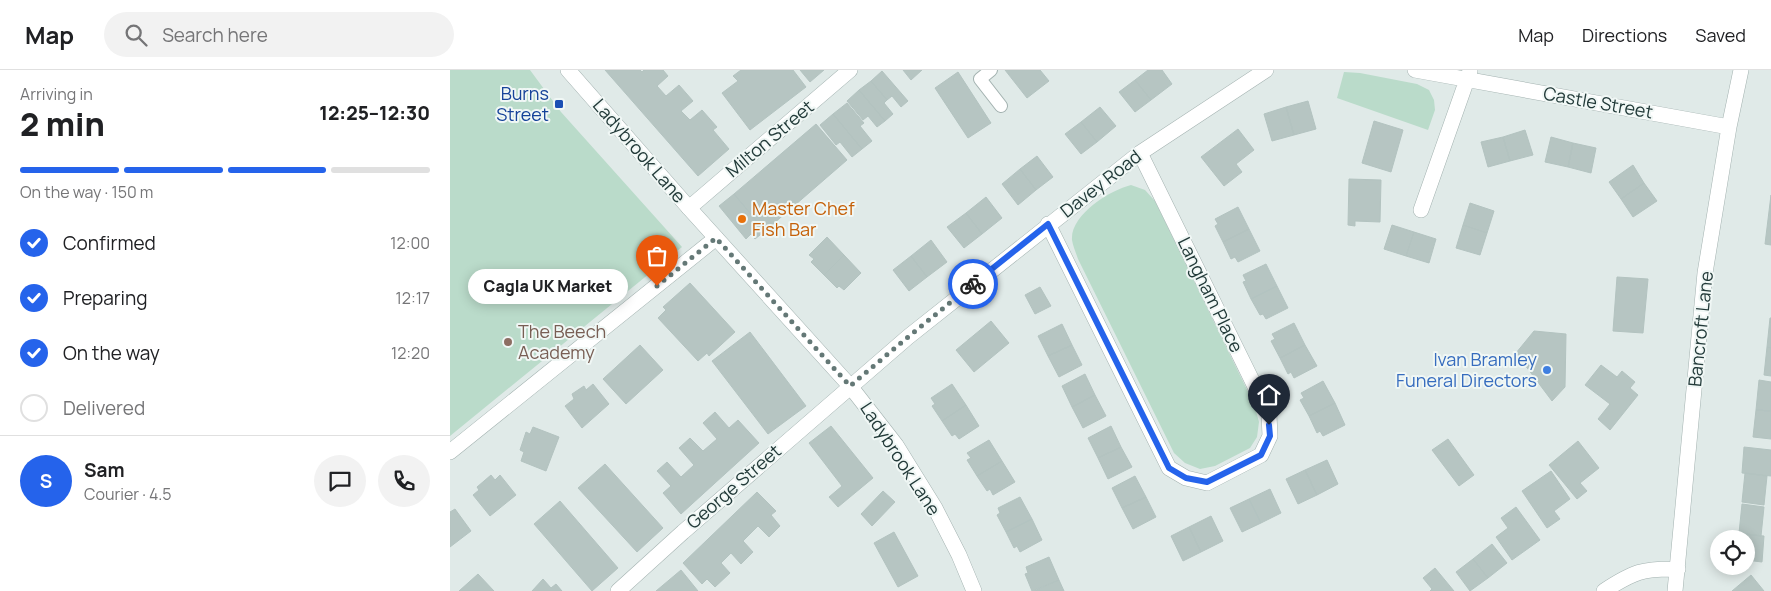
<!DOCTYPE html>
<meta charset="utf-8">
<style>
:root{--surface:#fff;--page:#f2f2f2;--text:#202124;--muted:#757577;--line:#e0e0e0;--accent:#2563eb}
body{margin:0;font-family:Manrope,sans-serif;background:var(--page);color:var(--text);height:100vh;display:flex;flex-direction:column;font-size:19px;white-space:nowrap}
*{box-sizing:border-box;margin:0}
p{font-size:16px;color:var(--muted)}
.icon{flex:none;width:28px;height:28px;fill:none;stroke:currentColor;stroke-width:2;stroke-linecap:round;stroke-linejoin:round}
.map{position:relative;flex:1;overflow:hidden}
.sheet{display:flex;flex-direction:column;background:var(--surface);width:450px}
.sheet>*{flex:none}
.buttons{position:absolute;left:1260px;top:460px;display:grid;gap:10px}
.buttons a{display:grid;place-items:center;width:45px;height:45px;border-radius:50%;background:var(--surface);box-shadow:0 2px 12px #0003;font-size:25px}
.pin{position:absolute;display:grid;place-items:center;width:42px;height:42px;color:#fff;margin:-51px -21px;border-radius:50% 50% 50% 0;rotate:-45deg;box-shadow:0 0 5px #0007}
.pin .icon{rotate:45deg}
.courier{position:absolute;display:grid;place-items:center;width:50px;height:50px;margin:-25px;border:4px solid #2563eb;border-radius:50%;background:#fff;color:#222;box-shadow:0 1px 6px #0007}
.bubble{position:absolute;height:35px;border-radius:18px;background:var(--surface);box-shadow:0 2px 12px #0003;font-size:16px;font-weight:800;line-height:35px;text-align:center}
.summary em{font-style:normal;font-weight:800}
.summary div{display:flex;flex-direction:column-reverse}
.summary{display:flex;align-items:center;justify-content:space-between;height:85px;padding:0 20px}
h1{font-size:32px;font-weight:800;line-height:38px}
.bar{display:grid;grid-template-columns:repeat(4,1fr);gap:8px 5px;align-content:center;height:60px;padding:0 20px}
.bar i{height:6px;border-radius:4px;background:var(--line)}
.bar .current{background:var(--accent)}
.bar p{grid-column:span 4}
.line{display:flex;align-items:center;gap:12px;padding:0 20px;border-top:1px solid var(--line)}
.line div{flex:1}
.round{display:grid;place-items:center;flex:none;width:52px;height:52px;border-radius:26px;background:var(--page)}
ol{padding:0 20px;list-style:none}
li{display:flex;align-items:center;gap:15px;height:55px}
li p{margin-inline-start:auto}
li .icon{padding:5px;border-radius:50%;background:var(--accent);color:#fff;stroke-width:4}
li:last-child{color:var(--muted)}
li i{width:28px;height:28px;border:2px solid var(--line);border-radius:50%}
header{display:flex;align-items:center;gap:30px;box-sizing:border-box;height:70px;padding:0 25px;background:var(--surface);border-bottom:1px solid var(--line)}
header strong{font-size:24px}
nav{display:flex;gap:28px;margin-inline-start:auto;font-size:18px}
.search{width:350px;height:45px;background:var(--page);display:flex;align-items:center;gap:12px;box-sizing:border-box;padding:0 18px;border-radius:28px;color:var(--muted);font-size:19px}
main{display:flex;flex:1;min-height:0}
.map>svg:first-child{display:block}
.green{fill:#badbca}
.building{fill:#b6c5c2;stroke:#b3c3c0}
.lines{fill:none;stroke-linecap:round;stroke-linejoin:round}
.service-casing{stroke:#a3b2b0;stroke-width:14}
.minor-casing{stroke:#a3b2b0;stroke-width:16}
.tertiary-casing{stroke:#a3b2b0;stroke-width:16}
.service{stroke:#fff;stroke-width:12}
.minor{stroke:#fff;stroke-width:15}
.tertiary{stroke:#fff;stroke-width:15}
.done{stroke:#647876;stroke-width:5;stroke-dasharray:0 9}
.route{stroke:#2563eb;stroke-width:6}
.transit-dot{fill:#1a4fb4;stroke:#f0f7f5;stroke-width:2}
.food-dot{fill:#e8710a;stroke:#f0f7f5;stroke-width:2}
.education-dot{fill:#8d6e63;stroke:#f0f7f5;stroke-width:2}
.shop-dot{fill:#3f7fe0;stroke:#f0f7f5;stroke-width:2}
.labels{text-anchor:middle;stroke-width:4;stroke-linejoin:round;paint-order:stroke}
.transit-label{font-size:18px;fill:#164399;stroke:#f0f7f5;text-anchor:end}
.street-label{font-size:18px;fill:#223a39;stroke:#f0f7f5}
.food-label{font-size:18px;fill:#c56008;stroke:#f0f7f5;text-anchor:start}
.education-label{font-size:18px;fill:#785e54;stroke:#f0f7f5;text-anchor:start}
.shop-label{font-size:18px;fill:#366cbe;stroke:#f0f7f5;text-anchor:end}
</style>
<header>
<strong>Map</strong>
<div class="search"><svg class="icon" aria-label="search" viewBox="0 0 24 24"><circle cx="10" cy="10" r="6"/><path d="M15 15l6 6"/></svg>Search here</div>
<nav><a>Map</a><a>Directions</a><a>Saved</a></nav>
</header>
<main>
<section class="sheet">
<div class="summary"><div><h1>2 min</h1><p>Arriving in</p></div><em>12:25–12:30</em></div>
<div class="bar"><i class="current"></i><i class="current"></i><i class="current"></i><i></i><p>On the way · 150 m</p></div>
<ol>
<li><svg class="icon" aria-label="check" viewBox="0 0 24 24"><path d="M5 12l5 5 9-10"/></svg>Confirmed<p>12:00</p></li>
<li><svg class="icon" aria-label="check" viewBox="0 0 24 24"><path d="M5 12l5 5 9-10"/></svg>Preparing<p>12:17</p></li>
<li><svg class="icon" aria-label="check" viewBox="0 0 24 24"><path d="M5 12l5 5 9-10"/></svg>On the way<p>12:20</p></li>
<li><i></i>Delivered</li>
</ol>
<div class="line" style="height:90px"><b class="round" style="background:var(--accent);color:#fff">S</b><div><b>Sam</b><p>Courier · 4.5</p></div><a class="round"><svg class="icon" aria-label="chat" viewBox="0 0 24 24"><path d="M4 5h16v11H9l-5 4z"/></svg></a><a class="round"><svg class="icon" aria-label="phone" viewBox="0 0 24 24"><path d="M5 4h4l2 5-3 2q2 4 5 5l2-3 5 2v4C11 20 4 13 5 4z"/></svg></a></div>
</section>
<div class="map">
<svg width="1321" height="521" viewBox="0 0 1321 521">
<rect width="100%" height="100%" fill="#e0eae8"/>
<path class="green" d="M0 0H80L111 42 232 177 0 366Z
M894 2 910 3 967 14 979 20 984 30 985 40 978 60 887 28Z
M681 115 695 120 705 131 804 334 809 352 807 367 800 378 765 396 750 399 735 393 724 383 628 189C626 183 623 176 622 170 620 145 660 120 681 115Z"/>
<path class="building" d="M155 0H190L192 2 194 0H213L218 6 207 16 216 26 229 15 243 31 231 41 240 50 252 40 267 57 263 60 279 79 248 106Z
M291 0H343L356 17 300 60 272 23 288 11 283 6Z
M350 0H374L360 12Z
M453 0H472L461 10Z
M555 0H590L599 11 577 28Z
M698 0H712L722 14 701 30 685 10Z
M432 1 458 31 451 37 442 26 437 30 421 11Z
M508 2 541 53 518 68 485 18Z
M685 10 701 30 685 42 669 22Z
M421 11 437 30 434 33 443 44 435 51 409 20Z
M409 20 435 51 427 57 418 46 413 50 397 31Z
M858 31 866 59 844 65 836 37Z
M397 33 414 53 410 56 422 71 412 79 383 44Z
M650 37 666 56 647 72 631 52Z
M836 37 844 65 822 71 814 44Z
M383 44 412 79 402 87 390 72 386 75 370 55Z
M924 51 953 60 941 102 912 93Z
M631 52 647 72 631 84 615 64Z
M366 54 397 90 315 161 284 124Z
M788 59 804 80 786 94 792 102 774 116 751 87Z
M1075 60 1083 85 1060 91 1053 67Z
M1053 67 1060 91 1038 97 1031 72Z
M1101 67 1123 73 1118 97 1095 92Z
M1123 73 1146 78 1141 103 1118 97Z
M587 86 603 107 586 120 570 99Z
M1183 95 1194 113 1171 129 1159 112Z
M570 99 586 120 568 135 552 114Z
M899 109 931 110 930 152 905 151V156L898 155Z
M1194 113 1207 131 1183 147 1171 129Z
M284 124 315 161 305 169 301 164 296 169 269 136Z
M1321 125V175L1315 174Z
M536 127 552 148 532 164 516 143Z
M1020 133 1044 141 1037 163 1013 155Z
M788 137 799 159 773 172 765 156 768 154 765 149Z
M516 143 532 164 514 178 497 157Z
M942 155 964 162 956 186 934 179Z
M1013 155 1037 163 1030 185 1006 178Z
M799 159 810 181 788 192 785 187 781 189 773 172Z
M964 162 986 169 979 193 956 186Z
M377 167 394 185 374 205 361 192 364 189 359 185Z
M481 170 497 192 477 207 461 186Z
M394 185 411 203 394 220 389 216 387 218 374 205Z
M461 186 477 207 459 221 443 200Z
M816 194 827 216 801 229 793 212 796 211 793 205Z
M1167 207 1198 209 1193 263 1163 261Z
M240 213 285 262 259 286 257 283 248 291 208 248 216 240 213 237Z
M827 216 838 238 816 249 813 244 810 245 801 229Z
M590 217 601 236 585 244 575 225Z
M1320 248H1321V278L1317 277Z
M541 251 559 273 524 302 506 280Z
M844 253 855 275 830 288 821 271 825 269 822 264Z
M612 254 622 275 598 286 588 266Z
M1084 261 1116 264 1115 317 1102 331 1066 283Z
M300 262 356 336 318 364 262 291Z
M190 275 213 300 176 334 153 309Z
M622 275 632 295 609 307 598 286Z
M855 275 867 296 844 308 841 302 838 304 830 288Z
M1317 277 1321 278V306L1314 305Z
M1151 295 1167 307 1172 301 1185 312 1180 318 1188 325 1160 360 1148 349 1160 334 1135 315Z
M635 304 645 325 622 337 612 316Z
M1309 310 1321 312V341L1306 340Z
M873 311 885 333 859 346 850 330 854 328 851 323Z
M143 314 159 334 132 358 115 336 124 329 122 324 134 316 136 320Z
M502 314 516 335 492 351 482 336 485 334 481 328Z
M645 325 656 346 633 358 622 337Z
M885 333 895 355 873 366 870 361 867 363 859 346Z
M516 335 529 356 509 369 505 364 502 366 492 351Z
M1306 340 1321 341V369L1303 367Z
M265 342 279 358 288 350 309 373 231 444 213 423 221 416 207 401 217 392 231 407 244 395 229 378 240 368 253 381 267 369 253 353Z
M381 356 423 408 388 437 379 427 392 416 359 373Z
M661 356 671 377 648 388 638 368Z
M83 357 109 367 96 401 71 391 74 382 70 380 76 362 80 364Z
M998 369 1024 405 1009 416 982 380Z
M539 370 552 391 527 406 517 390 521 388 517 383Z
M1128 371 1149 398 1130 413 1137 421 1127 429 1099 395Z
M671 377 682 397 658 409 648 388Z
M1294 377 1321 380V406L1292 403Z
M877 390 888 414 867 425 855 400Z
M552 391 565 412 543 425 540 419 537 421 527 406Z
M155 394 213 458 187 482 128 418Z
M855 400 867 425 848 434 836 409Z
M1101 401 1120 429 1104 441 1110 449 1097 458 1072 421Z
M1295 403 1317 406 1314 435 1292 432Z
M41 405 45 410 50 405 66 425 40 446 23 425 29 420 27 417Z
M685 406 696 427 672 438 662 418Z
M820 419 831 443 811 453 799 429Z
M433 421 445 432 422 456 411 444Z
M307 422 326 441 321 445 330 456 319 467 308 456 293 471 303 482 291 494 281 483 271 493 280 503 265 517 257 509 252 514 233 493Z
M570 427 582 449 556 462 547 445 550 443 548 438Z
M696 427 706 447 683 459 672 438Z
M799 429 811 453 792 462 780 438Z
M110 431 168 498 142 521 84 454Z
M1292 434 1314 437 1311 466 1289 463Z
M1066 437 1090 470 1062 490 1046 467 1058 458 1051 448Z
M5 439 21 461 0 477V442Z
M761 446 773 471 751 482 739 457Z
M582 449 592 470 570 482 567 476 564 478 556 462Z
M739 457 751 482 733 491 721 466Z
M444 462 468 506 448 517 424 473Z
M1286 463 1314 466 1312 492 1296 490V469H1285Z
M1042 474 1057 493 1038 508 1023 489Z
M599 487 609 510 582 521 575 504 578 503 576 497Z
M1023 489 1038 508 1020 521 1006 502Z
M985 498 1004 521H980L982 519 973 508Z
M231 500 248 521H206Z
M28 504 44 521H9Z
M1301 505 1314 521H1282Z
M93 509 101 518 106 514 112 521H82Z
M609 510 614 521H584Z"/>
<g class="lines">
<defs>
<path id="service" d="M541 0 530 9 551 36"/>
<path id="minor" d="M965 0 1279 57
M239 138 400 0
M971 140 1020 1
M598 154 719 398 736 408 757 413 811 385 820 366 819 345 690 83
M0 382 266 168
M168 521 233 462 458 267 690 83 816 0
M1154 521C1183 502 1193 498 1228 499
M1225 521 1255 203 1279 57 1291 0"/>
<path id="tertiary" d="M118 0 239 138 400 316 446 375 485 438 509 485 524 521"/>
</defs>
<use href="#service" class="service-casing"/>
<use href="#minor" class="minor-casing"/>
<use href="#tertiary" class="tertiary-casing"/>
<use href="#service" class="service"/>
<use href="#minor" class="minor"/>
<use href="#tertiary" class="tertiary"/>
</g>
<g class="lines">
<path class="done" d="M207 216 266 168 400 316 458 267 523 214"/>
<path class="route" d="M523 214 598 154 719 398 736 408 757 412 811 385 820 366 819 355"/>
</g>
<rect class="transit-dot" x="104" y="29" width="10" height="10" rx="2.5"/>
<circle class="food-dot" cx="292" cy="149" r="5"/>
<circle class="education-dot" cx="58" cy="272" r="5"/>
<circle class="shop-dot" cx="1097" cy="300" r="5"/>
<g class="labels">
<g class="transit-label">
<text x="99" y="30">Burns<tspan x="99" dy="21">Street</tspan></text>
</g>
<g class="street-label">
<text transform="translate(1148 33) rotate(10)" y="6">Castle Street</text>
<text transform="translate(320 69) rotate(-40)" y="6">Milton Street</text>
<text transform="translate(189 81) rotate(49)" y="6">Ladybrook Lane</text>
<text transform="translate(651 114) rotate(-38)" y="6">Davey Road</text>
<text transform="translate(760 225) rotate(64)" y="6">Langham Place</text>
<text transform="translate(1251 259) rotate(-84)" y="6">Bancroft Lane</text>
<text transform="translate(450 389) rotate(57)" y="6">Ladybrook Lane</text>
<text transform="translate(284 417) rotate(-41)" y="6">George Street</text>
</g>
<g class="food-label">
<text x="302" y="145">Master Chef<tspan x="302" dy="21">Fish Bar</tspan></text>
</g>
<g class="education-label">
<text x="68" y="268">The Beech<tspan x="68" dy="21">Academy</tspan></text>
</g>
<g class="shop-label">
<text x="1087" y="296">Ivan Bramley<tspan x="1087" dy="21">Funeral Directors</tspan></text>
</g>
</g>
</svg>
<div class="buttons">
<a><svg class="icon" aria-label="locate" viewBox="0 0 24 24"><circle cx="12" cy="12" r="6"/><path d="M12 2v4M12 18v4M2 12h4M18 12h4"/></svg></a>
</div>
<div class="pin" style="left:207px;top:216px;background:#ea580c"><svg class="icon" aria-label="bag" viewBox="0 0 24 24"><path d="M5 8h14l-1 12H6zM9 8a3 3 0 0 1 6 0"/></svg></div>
<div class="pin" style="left:819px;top:355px;background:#1f2937"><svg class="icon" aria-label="home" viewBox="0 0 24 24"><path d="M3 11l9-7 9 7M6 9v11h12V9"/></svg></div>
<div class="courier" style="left:523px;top:214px"><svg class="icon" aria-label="bike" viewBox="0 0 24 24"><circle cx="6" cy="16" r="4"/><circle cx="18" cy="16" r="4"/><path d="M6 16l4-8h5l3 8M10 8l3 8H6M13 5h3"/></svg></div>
<div class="bubble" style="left:18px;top:199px;width:160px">Cagla UK Market</div>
</div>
</main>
